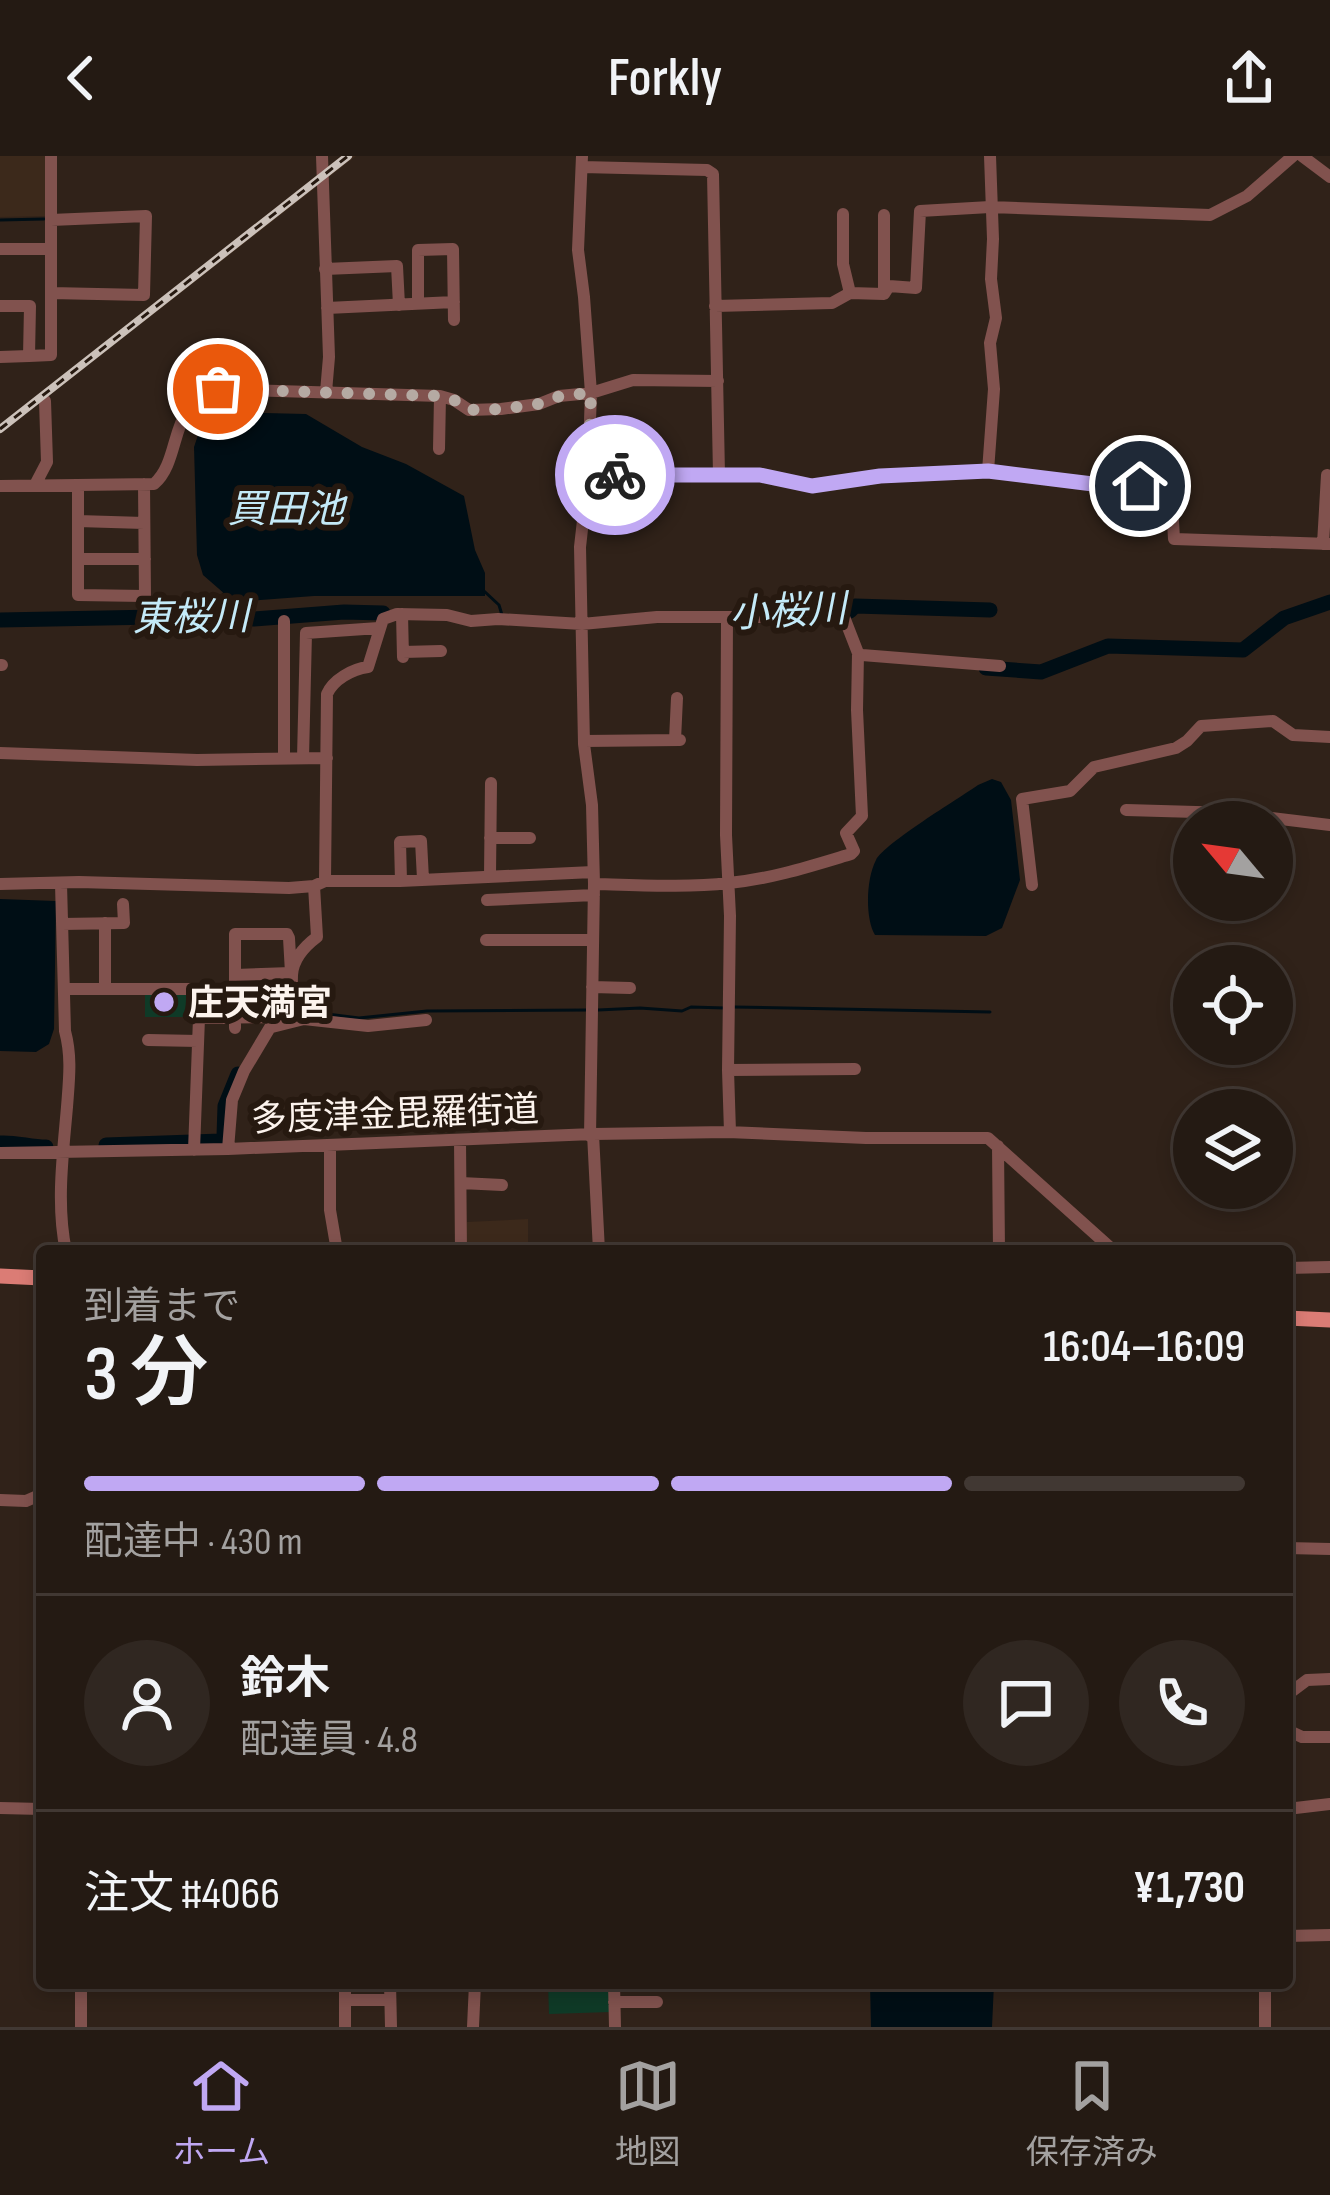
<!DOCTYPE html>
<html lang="ja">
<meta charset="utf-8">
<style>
:root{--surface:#241a13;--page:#302721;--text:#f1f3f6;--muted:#a3a1a0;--line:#413833;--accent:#c0a8f3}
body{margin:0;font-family:"Sofia Sans Condensed","Noto Sans JP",sans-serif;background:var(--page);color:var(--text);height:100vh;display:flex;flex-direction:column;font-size:45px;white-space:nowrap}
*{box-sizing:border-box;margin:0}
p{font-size:39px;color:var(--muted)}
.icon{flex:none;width:66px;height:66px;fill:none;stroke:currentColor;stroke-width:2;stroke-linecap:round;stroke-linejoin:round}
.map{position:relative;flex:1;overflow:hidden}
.sheet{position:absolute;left:36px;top:1089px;width:1257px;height:744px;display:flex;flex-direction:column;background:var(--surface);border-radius:12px;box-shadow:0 6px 18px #0003,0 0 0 3px var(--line)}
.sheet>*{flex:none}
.needle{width:78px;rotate:299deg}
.controls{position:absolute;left:1173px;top:645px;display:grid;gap:24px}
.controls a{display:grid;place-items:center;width:120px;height:120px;border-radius:50%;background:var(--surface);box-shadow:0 6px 18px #0003,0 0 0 3px var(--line);font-size:60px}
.pin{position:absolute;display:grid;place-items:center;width:102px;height:102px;color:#fff;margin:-51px;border:6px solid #fff;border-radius:50%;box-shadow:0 3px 12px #0007}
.courier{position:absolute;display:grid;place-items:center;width:120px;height:120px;margin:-60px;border:9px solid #c0a8f3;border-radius:50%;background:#fff;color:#222;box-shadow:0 3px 15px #0007}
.headline em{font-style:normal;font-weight:600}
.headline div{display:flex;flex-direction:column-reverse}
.headline{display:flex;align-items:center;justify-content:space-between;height:204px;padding:0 48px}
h1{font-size:78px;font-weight:600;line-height:90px}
.bar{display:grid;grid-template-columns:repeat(4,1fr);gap:18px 12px;align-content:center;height:144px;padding:0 48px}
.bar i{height:15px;border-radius:9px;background:var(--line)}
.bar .current{background:var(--accent)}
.bar p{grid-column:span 4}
.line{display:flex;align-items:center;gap:30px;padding:0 48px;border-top:3px solid var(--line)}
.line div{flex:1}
.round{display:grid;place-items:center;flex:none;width:126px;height:126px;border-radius:63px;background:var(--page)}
header{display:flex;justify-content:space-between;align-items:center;height:156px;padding:0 48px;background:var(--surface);font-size:54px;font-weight:600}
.menu{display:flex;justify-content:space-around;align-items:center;height:168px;border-top:3px solid var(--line);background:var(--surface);font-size:33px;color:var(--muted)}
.menu a{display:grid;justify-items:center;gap:6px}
.menu .current{color:var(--accent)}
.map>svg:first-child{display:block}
.built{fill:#3c291b}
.green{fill:#0f3a27}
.water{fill:#000e15}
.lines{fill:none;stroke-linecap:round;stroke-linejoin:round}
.stream{stroke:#000e15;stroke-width:3}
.river{stroke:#000e15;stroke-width:15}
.minor{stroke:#81524e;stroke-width:12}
.major{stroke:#db7c75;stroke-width:15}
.rail-casing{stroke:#cbc1ba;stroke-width:8}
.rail{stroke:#261910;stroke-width:3;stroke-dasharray:9;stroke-linecap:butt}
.done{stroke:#b5aaa3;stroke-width:12;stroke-dasharray:0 21.6}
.route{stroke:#c0a8f3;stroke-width:15}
.poi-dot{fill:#c0a8f3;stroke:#261910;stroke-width:4.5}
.labels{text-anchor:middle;stroke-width:12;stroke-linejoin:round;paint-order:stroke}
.poi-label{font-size:36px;font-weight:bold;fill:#fcf3ed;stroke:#261910;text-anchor:start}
.street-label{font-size:36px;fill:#fcf3ed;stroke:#261910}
.water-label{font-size:39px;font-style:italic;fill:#c4eaf8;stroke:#261910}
</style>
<header><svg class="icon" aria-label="back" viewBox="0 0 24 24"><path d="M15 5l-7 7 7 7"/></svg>Forkly<svg class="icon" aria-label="share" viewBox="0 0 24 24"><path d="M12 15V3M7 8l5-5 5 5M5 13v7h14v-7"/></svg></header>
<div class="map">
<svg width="1330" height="1871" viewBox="0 0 1330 1871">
<rect width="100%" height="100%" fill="#302219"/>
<path class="built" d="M0 0H48V60L0 61Z
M341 0H356L0 278V268Z
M528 1063V1087L595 1090V1095H466L467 1066Z"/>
<path class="green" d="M145 836 190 837 194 861H145Z
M548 1827H611V1856L549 1858Z"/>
<path class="water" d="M230 256 306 258 362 291 406 308 464 340 475 394 485 417V440H314L234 446 203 419 197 399 194 291 199 276 210 258Z
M992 623 1001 626 1011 644 1020 724 1002 772 986 780 875 779C865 762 866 723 876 704 885 687 958 643 978 629Z
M0 743 56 745 54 873 49 888 36 896 0 895Z
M870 1827H994L992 1871H871Z"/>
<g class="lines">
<path class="stream" d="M0 64 44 63
M484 435 499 449 502 459
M208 460 225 436
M734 851 990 856
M598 854 640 852 682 855 691 851 725 852
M282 862 311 856 359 862 427 855 589 854"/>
<path class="river" d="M827 455H850L855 450 990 454
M0 464 208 460 254 463 344 456 383 457
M986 512 1041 516 1108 490 1243 494 1284 462 1330 446
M0 987C16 986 30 991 46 991
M106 989 221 985 224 980 225 950 238 918"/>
<path class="minor" d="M322 0 329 201 326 236
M582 0 578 94 584 141 591 237 588 320 580 391 584 588 592 649 594 728 590 980
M1302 0 1330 21
M582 11 707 14 713 18 719 318
M843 58V108L850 137
M884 59V137
M0 93H51
M325 113 397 110 399 149
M51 137 144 139 146 60 51 64
M418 148V94L453 93 454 164
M0 150H30L29 200 51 199V0
M715 150 832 147 850 137 884 138 889 130 916 132 920 55 990 51 1210 59 1247 40 1293 0
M327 152 454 146
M0 201 29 200
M439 293 440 240
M988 315 994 233 990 187 996 162 991 123 993 83 990 0
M588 320 760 319 812 330 880 321 988 315 1109 330 1171 329 1174 383 1330 388
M35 329 47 306 45 245
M78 329V439L145 440 144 328
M0 330 154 328C183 303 167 246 218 233L440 240 454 244 469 254 501 253 539 248 559 240 591 237 633 224 718 225
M78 365 144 367
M1323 388 1327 319
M78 403H145
M402 458 403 501
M727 461 726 679 730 760 728 914 730 976
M403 496 441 495
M0 509H2
M675 584 677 542
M584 585 680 584
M0 597 197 604 327 602
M284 602V465
M303 602 306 477 379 472
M1126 654 1231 657 1330 669
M490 682H530
M490 719 491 627
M325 725 327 538C333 524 352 513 368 511L383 463 397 458 447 459 471 465 498 463 582 468 657 461H844L858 497 862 499 1000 510
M401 725 400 686 421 685 423 723
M0 728 79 726 289 732 314 730 325 725H400L593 716
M61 728 65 875C72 901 69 924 67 951 63 998 56 1049 66 1095
M594 728C639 729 685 732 729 727 771 723 811 710 851 698L854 695 846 677 862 660 857 554 858 497
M1032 729 1022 643 1070 635 1094 611 1176 592 1187 585 1201 570 1273 565 1293 579 1330 581
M487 744 594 739
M62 768 124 767 123 748
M486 784H593
M592 831 630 832
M64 833H193
M105 833V767
M272 871 304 863 368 870 426 864
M235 872V778H287L289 782 291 817 235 819
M148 884 198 885
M728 914 855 913
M593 978 599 1095
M460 985 461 1095
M330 989V1054L337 1095
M998 990 999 1095
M228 993 232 944 244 915 290 838C292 832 292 825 292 819 293 803 305 790 317 781L314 730
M194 994 199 862 277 861
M0 997 228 993 593 978 728 976 866 982H988L1114 1095
M461 1027 502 1029
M1287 1112 1330 1111
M0 1344 26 1345 42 1338
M1287 1392 1330 1393
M1287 1539 1307 1524 1330 1523
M1287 1574 1302 1581H1330
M0 1652 42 1653
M1287 1653 1330 1648
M1287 1780 1330 1779
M345 1827V1871
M390 1827 391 1871
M614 1827 615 1871
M1265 1827V1871
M345 1844H390
M614 1846H657
M81 1871V1827
M473 1871 475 1827"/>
<path class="major" d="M0 1120 42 1122
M1287 1162 1330 1164"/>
<defs>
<path id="rail" d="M0 273 348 0"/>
</defs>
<use href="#rail" class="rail-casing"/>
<use href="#rail" class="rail"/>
</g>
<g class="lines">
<path class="done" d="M218 233 440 240 454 244 469 254 501 253 538 248 560 240 591 237 588 320 615 319"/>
<path class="route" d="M615 319H760L812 330 880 320 988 315 1109 330H1140"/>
</g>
<circle class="poi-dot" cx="164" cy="846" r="12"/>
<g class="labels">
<g class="poi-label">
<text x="188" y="859">庄天満宮</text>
</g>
<g class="street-label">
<text transform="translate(395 957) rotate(-2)" y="13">多度津金毘羅街道</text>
</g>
<g class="water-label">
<text x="286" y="366">買田池</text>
<text transform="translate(788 454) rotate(-3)" y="14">小桜川</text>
<text transform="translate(191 460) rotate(-1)" y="14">東桜川</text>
</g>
</g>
</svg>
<div class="controls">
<a><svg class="needle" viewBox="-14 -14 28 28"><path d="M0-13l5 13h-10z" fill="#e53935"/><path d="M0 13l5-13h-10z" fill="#a3a1a0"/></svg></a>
<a><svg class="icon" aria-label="locate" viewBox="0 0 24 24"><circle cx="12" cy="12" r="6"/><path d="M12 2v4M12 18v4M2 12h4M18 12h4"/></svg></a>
<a><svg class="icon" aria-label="layers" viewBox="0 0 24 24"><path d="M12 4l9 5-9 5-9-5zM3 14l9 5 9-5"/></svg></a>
</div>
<div class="pin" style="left:218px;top:233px;background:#ea580c"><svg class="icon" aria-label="bag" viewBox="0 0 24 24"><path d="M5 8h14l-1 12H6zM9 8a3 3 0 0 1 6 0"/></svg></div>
<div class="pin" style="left:1140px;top:330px;background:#1f2937"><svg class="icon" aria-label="home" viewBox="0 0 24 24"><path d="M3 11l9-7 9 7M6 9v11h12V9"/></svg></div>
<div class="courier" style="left:615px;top:319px"><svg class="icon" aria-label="bike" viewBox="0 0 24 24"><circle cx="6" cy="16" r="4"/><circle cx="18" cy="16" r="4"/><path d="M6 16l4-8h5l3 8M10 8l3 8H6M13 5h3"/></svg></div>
<section class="sheet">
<div class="headline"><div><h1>3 分</h1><p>到着まで</p></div><em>16:04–16:09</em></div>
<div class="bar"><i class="current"></i><i class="current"></i><i class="current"></i><i></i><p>配達中 · 430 m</p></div>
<div class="line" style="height:216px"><a class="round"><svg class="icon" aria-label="person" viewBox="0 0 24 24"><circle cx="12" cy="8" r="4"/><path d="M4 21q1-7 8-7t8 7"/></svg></a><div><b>鈴木</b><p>配達員 · 4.8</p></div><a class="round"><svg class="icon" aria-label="chat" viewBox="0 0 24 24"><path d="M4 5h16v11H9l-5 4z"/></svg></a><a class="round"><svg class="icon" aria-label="phone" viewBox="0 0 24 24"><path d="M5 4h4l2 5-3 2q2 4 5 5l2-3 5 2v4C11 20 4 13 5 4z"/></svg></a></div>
<div class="line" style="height:156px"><div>注文 #4066</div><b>¥1,730</b></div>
</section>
</div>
<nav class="menu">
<a class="current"><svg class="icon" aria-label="home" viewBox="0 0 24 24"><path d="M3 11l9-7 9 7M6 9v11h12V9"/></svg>ホーム</a>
<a><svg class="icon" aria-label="map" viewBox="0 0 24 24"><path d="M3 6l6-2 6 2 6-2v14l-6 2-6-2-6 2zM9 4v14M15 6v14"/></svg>地図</a>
<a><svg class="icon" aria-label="saved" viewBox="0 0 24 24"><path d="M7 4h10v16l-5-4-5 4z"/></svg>保存済み</a>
</nav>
